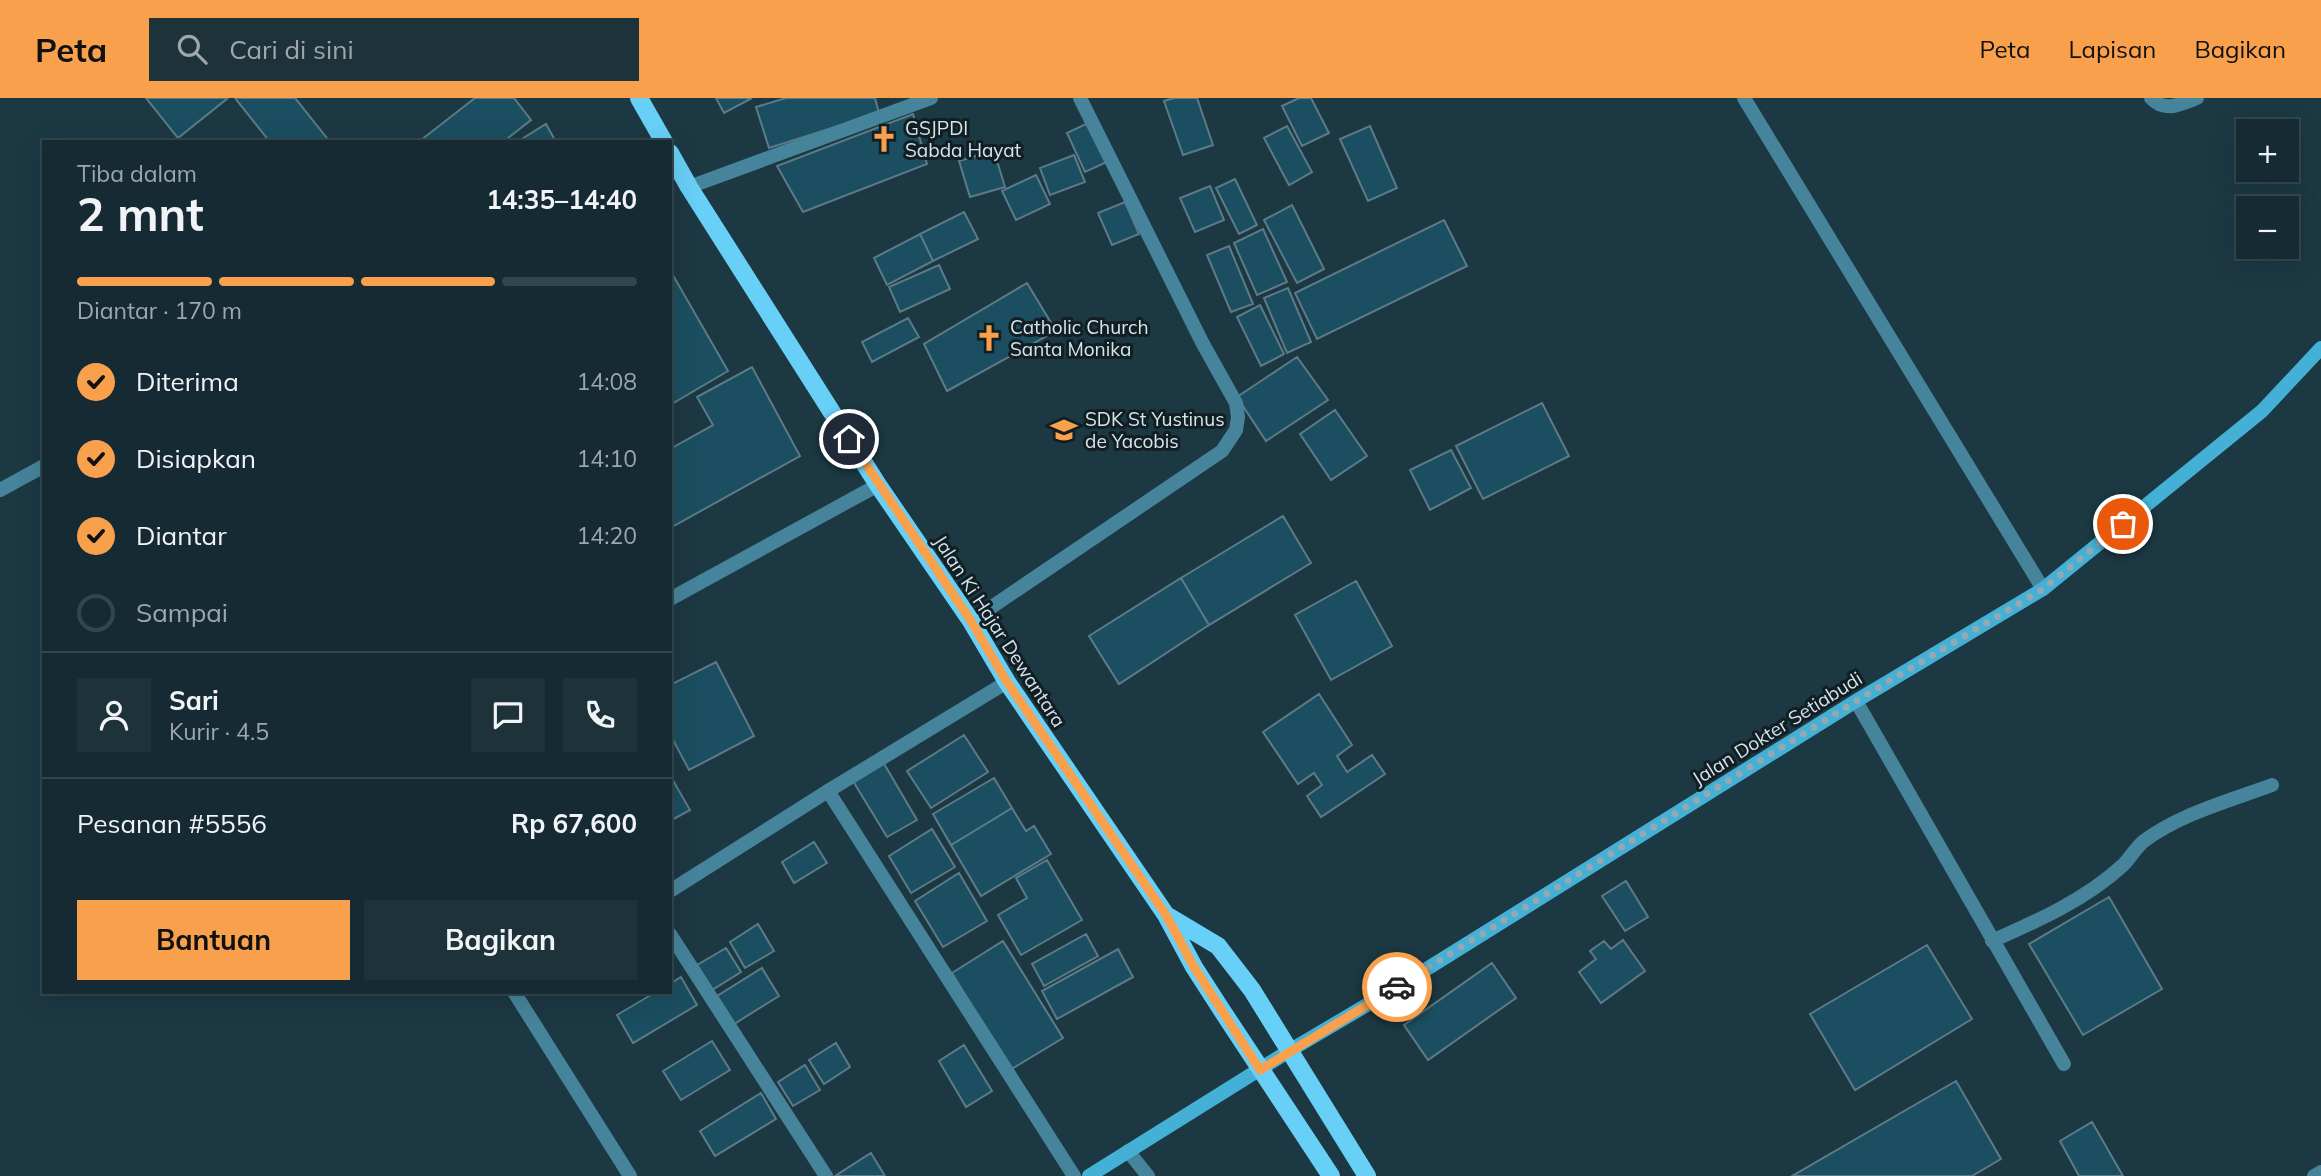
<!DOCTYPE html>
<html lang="id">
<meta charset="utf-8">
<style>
:root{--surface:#152a32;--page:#1e323a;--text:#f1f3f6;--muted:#9da7ac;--line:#34464d;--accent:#f9a04c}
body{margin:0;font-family:Mulish,sans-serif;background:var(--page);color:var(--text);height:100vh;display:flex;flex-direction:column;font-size:26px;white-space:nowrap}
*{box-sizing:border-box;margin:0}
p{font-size:23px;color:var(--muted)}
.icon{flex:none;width:38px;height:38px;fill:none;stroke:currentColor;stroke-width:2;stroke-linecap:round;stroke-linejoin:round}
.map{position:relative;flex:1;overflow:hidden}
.details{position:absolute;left:42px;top:42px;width:630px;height:854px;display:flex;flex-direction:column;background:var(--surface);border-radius:0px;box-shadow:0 7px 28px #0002,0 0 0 2px var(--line)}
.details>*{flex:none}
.buttons{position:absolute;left:2236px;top:21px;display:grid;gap:14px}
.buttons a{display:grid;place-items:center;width:63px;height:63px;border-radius:0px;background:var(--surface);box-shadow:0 7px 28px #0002,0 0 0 2px var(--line);font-size:35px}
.pin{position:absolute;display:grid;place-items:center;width:60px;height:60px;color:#fff;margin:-30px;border:4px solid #fff;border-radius:50%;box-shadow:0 2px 7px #0007}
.courier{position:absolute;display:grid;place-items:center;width:70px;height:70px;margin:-35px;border:5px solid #f9a04c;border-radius:50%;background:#fff;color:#222;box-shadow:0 2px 9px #0007}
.overview em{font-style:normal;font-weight:700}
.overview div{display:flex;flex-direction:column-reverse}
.overview{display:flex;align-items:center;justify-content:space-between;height:119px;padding:0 35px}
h1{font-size:46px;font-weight:700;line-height:52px}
.bar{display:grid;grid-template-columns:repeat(4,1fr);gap:10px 7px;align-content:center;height:84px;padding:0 35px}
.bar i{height:9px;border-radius:5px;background:var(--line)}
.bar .on{background:var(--accent)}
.bar p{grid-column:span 4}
.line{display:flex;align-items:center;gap:18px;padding:0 35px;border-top:2px solid var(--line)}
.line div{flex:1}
.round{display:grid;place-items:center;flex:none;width:74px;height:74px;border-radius:0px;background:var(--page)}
ol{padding:0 35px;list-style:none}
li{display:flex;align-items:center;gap:21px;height:77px}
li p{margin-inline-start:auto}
li .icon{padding:7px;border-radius:50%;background:var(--accent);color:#111;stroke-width:4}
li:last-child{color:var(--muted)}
li i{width:38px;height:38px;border:4px solid var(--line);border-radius:50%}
.cta{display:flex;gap:14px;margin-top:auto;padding:14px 35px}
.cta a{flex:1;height:80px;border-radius:0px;background:var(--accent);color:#111;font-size:28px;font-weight:700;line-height:80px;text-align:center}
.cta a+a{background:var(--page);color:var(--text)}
header{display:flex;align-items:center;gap:42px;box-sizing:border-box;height:98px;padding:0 35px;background:var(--accent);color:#111}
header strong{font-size:33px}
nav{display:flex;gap:38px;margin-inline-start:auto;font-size:24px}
.search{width:490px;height:63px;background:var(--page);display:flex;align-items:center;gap:18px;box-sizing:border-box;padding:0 24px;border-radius:0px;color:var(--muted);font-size:26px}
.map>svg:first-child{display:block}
.building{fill:#1b4e60;stroke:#5c7b87;stroke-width:2}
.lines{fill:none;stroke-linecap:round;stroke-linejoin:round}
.lane{stroke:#46849b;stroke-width:14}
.street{stroke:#46849b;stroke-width:14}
.secondary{stroke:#45b0d6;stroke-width:14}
.primary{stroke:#68cff6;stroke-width:18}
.done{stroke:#94a8b1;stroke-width:7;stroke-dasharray:0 12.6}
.route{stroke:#f9a04c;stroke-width:9}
.labels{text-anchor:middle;stroke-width:6;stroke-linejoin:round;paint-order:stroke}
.poi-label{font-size:19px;fill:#d5e5ec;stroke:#111e23;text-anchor:start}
.street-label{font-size:19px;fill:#d5e5ec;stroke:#111e23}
</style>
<header>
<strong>Peta</strong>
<div class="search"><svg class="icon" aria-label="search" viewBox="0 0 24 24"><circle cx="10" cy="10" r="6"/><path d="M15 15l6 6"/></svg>Cari di sini</div>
<nav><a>Peta</a><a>Lapisan</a><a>Bagikan</a></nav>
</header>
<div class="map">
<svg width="2321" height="1078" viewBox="0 0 2321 1078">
<rect width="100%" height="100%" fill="#1c3843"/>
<path class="building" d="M146 0H228L178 40Z
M235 0H295L330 44H270Z
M475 0H514L531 22 503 44H466L464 41 460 44H423L421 42Z
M716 0H752L724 15Z
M786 0H875L879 15 769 50 756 9Z
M1174 0H1197L1213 47 1183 57 1164 3Z
M1299 0H1311L1329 35 1302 48 1282 8Z
M913 16 927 66 803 114 777 68Z
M1090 24 1109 63 1085 74 1067 35Z
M546 26 556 44H517Z
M1287 28 1312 74 1289 87 1264 40Z
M1370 28 1397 90 1368 103 1340 41Z
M994 53 1005 89 970 99 959 63Z
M1074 57 1085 84 1050 97 1040 70Z
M1036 77 1050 106 1016 122 1002 93Z
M1235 81 1257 127 1239 136 1216 90Z
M1210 88 1224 122 1195 134 1180 100Z
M1125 104 1139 136 1112 147 1098 115Z
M1292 107 1324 171 1297 185 1264 122Z
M964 114 978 141 933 163 920 136Z
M1444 122 1467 168 1317 241 1295 195Z
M1263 131 1287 184 1257 197 1234 145Z
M920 136 933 163 887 187 874 160Z
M1229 148 1253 206 1231 214 1207 157Z
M939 167 950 191 900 214 889 189Z
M670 172 728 273 670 307Z
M1027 185 1056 233 947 293 924 246Z
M1288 190 1311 244 1287 255 1264 200Z
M1260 207 1284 256 1261 268 1237 219Z
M908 220 919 239 872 264 862 244Z
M1297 259 1328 302 1266 343 1237 299Z
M752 269 800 358 670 430V351L713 327 697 299Z
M1542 305 1569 358 1483 401 1456 348Z
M1335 312 1367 358 1331 382 1300 336Z
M1451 352 1471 390 1430 412 1410 372Z
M1283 418 1311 465 1209 527 1181 480Z
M1181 480 1209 527 1119 586 1089 538Z
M1356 483 1392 548 1331 582 1295 517Z
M716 564 754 638 689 672 670 636V587Z
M1319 596 1352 647 1337 658 1347 674 1372 657 1385 676 1321 719 1307 698 1322 687 1314 675 1298 686 1263 634Z
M964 637 988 674 931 710 907 673Z
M883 664 917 722 887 739 853 683Z
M670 677 690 712 670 723Z
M994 680 1012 710 951 747 933 716Z
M1012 710 1026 733 1034 728 1051 756 981 798 951 747Z
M932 731 955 769 911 795 889 758Z
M814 744 827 765 794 785 782 764Z
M1047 762 1082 822 1021 857 998 817 1027 800 1016 780Z
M959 775 987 823 943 849 915 803Z
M1626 783 1648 819 1625 833 1602 798Z
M2109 799 2162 891 2083 937 2029 846Z
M758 826 774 853 745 870 730 844Z
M1086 836 1098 858 1044 888 1032 866Z
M1623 842 1645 873 1601 905 1579 874 1596 861 1590 853 1604 843 1611 851Z
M1003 843 1063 940 1010 972 952 875Z
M1927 847 1972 921 1855 992 1810 916Z
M726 850 741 874 712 892 697 867Z
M1118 851 1133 879 1057 921 1042 893Z
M1492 865 1516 900 1428 962 1404 927Z
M762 870 779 898 734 926 717 898Z
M681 879 697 907 633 945 617 917 656 894H670V886Z
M712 943 730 972 681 1002 663 973Z
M836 945 850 969 824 986 809 962Z
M964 947 992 993 966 1009 939 963Z
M805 967 820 992 793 1008 778 984Z
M1956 983 2001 1061 1972 1078H1792Z
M761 995 776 1021 715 1058 700 1033Z
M2092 1024 2123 1078H2079L2060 1043Z
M871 1055 885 1078H835Z"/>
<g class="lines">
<path class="lane" d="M828 693 1074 1078
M1992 843C2037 823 2085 802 2122 768 2130 761 2135 750 2144 743 2180 716 2229 703 2272 687
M1128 1053 1148 1078"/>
<path class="street" d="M1744 0 2043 491
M2151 0C2165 15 2181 6 2197 0
M689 89 931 0
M0 392 44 368
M670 501 878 387
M971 523 1222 353 1236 332 1238 319 1236 305 1203 246 1080 0
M1856 603 2064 966
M670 793 828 693 1007 584
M670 836 826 1078
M514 894 630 1078
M2314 1078 2321 1074"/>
<path class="secondary" d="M1089 1078 1289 953 1409 882 1856 603 2043 491 2262 313 2321 250"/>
<path class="primary" d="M639 0 664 44
M670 55 689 89 878 387 971 523 1007 584 1166 817 1194 869 1221 911 1331 1078
M1166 817 1218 848 1252 892 1367 1078"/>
</g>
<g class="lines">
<path class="done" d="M1397 889 1856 603 2043 491 2123 426"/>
<path class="route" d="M849 341 971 523 1007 584 1166 817 1194 869 1260 972 1397 889"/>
</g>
<defs>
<symbol id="church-bare" viewBox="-9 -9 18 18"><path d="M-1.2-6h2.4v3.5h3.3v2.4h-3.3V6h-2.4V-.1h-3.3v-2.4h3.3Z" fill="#f9a04c" stroke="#111e23" stroke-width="2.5" paint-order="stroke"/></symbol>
<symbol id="school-bare" viewBox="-9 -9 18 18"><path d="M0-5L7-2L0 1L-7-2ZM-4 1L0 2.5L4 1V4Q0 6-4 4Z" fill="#f9a04c" stroke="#111e23" stroke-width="2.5" paint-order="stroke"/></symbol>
</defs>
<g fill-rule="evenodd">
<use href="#church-bare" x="865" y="22" width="38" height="38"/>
<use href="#church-bare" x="970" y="221" width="38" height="38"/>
<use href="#school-bare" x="1045" y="313" width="38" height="38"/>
</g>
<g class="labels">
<g class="poi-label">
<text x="905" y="37">GSJPDI<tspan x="905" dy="22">Sabda Hayat</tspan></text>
<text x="1010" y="236">Catholic Church<tspan x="1010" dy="22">Santa Monika</tspan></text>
<text x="1085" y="328">SDK St Yustinus<tspan x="1085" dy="22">de Yacobis</tspan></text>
</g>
<g class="street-label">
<text transform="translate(1000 533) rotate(57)" y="7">Jalan Ki Hajar Dewantara</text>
<text transform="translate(1777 630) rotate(-32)" y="7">Jalan Dokter Setiabudi</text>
</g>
</g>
</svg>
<div class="buttons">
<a>+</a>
<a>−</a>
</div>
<div class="pin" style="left:2123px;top:426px;background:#ea580c"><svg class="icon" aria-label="bag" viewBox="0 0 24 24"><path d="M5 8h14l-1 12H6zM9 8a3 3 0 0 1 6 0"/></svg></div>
<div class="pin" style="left:849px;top:341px;background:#1f2937"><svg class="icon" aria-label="home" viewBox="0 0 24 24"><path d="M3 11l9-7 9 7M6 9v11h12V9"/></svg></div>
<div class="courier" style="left:1397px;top:889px"><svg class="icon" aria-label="car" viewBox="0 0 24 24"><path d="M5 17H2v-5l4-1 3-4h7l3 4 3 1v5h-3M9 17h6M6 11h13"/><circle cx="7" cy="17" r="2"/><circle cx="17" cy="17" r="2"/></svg></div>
<section class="details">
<div class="overview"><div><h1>2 mnt</h1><p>Tiba dalam</p></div><em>14:35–14:40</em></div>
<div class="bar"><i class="on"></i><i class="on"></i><i class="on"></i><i></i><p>Diantar · 170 m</p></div>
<ol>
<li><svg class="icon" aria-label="check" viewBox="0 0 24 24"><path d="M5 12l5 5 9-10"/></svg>Diterima<p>14:08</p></li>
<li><svg class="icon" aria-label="check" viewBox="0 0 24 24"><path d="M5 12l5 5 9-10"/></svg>Disiapkan<p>14:10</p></li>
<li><svg class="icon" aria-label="check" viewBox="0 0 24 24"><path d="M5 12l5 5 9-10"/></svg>Diantar<p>14:20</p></li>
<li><i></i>Sampai</li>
</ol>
<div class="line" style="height:126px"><a class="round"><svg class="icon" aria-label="person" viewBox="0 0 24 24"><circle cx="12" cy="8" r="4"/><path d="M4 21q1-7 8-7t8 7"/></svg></a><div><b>Sari</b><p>Kurir · 4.5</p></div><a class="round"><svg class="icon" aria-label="chat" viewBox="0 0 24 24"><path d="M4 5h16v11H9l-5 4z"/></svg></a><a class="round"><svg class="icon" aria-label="phone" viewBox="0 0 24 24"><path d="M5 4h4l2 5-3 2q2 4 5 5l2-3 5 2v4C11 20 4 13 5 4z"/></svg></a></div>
<div class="line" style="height:91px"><div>Pesanan #5556</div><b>Rp 67,600</b></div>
<div class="cta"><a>Bantuan</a><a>Bagikan</a></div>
</section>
</div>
